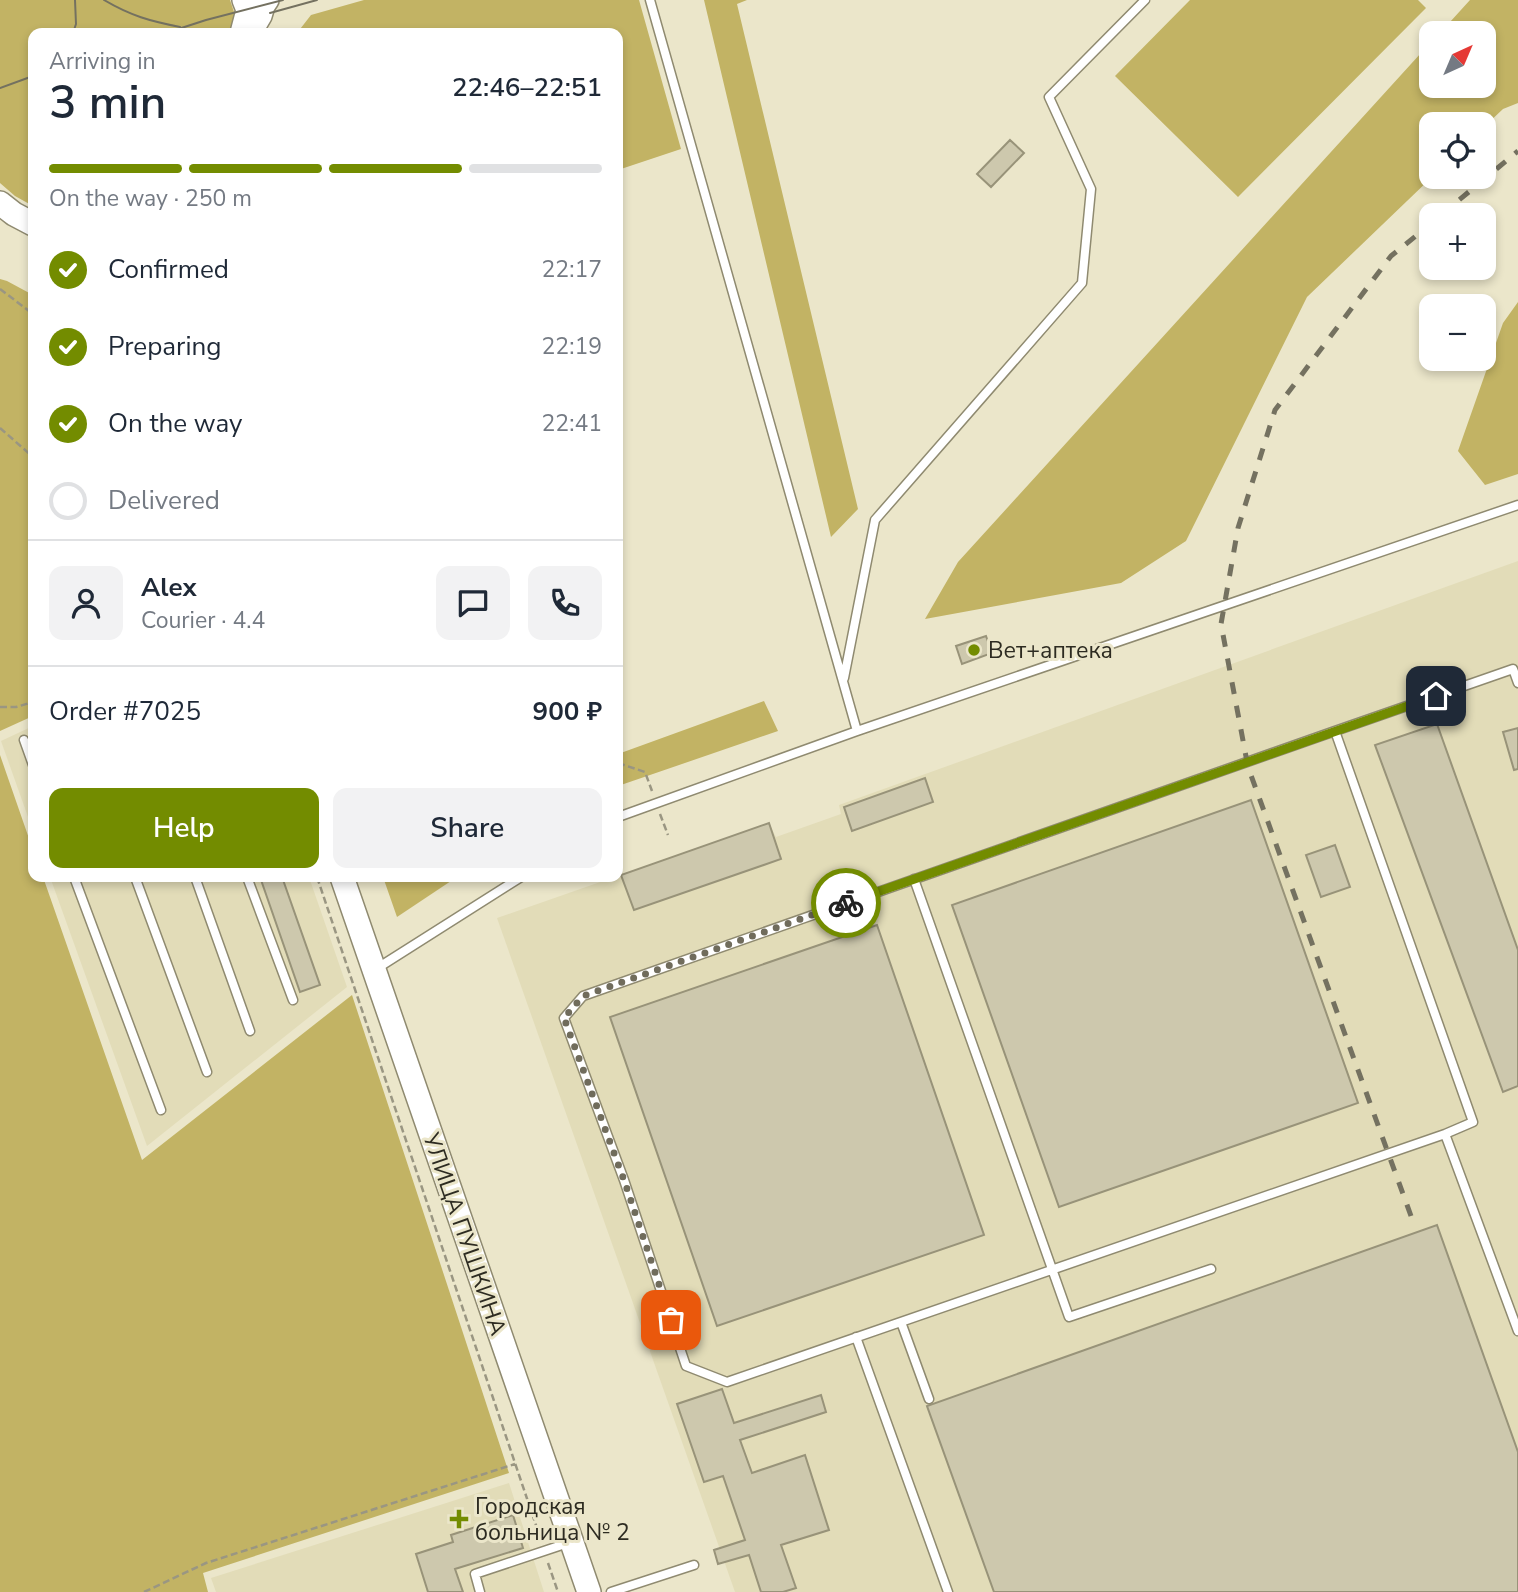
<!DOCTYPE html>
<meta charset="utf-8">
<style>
:root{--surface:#fff;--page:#f2f2f3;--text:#1f2937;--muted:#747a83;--line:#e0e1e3;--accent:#738c00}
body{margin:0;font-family:"Nunito Sans",sans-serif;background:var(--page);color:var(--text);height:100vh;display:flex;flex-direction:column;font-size:26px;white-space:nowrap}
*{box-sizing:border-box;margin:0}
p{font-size:23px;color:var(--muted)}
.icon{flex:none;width:38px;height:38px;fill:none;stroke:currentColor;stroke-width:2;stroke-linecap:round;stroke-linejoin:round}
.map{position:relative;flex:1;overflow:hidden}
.drawer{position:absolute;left:28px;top:28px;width:595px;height:854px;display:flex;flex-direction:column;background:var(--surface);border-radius:14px;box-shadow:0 4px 10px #0003}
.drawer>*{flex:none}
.needle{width:46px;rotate:44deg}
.controls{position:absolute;left:1419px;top:21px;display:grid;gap:14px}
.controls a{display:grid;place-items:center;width:77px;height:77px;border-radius:14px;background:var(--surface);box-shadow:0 4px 10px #0003;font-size:35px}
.pin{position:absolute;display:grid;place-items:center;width:60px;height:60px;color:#fff;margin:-30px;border-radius:14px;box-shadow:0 4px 10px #0006}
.courier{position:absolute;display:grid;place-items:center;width:70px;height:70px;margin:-35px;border:5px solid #738c00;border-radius:50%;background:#fff;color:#222;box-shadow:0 2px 9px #0007}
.summary em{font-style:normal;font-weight:600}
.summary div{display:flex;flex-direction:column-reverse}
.summary{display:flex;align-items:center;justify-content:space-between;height:119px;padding:0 21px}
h1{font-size:46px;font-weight:600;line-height:52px}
.bar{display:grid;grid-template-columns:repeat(4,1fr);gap:10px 7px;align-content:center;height:84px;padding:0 21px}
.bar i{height:9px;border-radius:5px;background:var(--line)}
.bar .current{background:var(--accent)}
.bar p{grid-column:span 4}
.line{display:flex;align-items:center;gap:18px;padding:0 21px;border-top:2px solid var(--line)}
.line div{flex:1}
.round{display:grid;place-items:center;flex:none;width:74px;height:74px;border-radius:14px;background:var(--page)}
ol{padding:0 21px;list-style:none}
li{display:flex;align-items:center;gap:21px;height:77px}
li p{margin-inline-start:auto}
li .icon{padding:7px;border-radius:50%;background:var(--accent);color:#fff;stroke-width:4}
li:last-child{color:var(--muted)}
li i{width:38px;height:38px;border:4px solid var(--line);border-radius:50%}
.primary-button{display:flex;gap:14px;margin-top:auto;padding:14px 21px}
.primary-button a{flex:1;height:80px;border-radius:14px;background:var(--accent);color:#fff;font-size:28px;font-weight:600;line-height:80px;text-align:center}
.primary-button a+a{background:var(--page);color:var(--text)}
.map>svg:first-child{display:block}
.built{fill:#e2dcb8}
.green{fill:#c2b364}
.building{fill:#cdc8ad;stroke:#989379;stroke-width:2}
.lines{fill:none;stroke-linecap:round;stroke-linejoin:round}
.service-casing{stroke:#8f8a70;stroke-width:11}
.tertiary-casing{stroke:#8f8a70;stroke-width:24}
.secondary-casing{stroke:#8f8a70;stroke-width:26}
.path{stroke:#9a9682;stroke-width:2.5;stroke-dasharray:7 3.5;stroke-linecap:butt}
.service{stroke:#fff;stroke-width:8}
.tertiary{stroke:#fff;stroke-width:21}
.secondary{stroke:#fff;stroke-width:23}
.tram{stroke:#747160;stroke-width:2}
.rail{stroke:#747160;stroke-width:5;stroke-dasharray:12 12;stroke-linecap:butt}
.done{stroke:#706c5c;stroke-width:7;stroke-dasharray:0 12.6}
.route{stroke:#738c00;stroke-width:9}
.poi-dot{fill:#738c00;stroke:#ebe6ca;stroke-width:2.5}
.labels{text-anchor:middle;stroke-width:6;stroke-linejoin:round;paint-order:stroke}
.poi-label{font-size:23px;fill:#2d2b21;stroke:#ebe6ca;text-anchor:start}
.street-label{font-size:23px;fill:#2d2b21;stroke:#ebe6ca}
</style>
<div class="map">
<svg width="1518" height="1592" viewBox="0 0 1518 1592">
<rect width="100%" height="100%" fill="#ebe6ca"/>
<path class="built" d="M1518 561V1592H735L497 918 769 823 776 837 841 814 839 805Z
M33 726V831L1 741Z
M50 877H309L347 987 147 1146Z
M509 1483 544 1592H216L211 1578Z"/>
<path class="green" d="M0 0H230L235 15 232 33H33V206L15 196 0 183Z
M364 0H639L681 149 618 170V33H297L311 15Z
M704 0H747L737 4 858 509 831 537Z
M1190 0H1418L1426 8 1238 197 1115 76Z
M1470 0H1518V103L1503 109 1484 127V124H1432V177L1307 297 1186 541 1121 583 925 619 958 562 1431 42 1432 86H1484V33H1440Z
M0 279 7 281 33 295V716L0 731Z
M1518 302V474L1485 485 1458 451 1503 323Z
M764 701 778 731 618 786V754Z
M0 755 33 850V877H43L142 1160 352 995 509 1473 203 1573 208 1592H0Z
M383 877H457L397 917Z"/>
<path class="building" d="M1010 140 1024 153 991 187 977 174Z
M986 636 992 653 962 664 956 646Z
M1437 724 1518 950V1086L1503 1092 1375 745Z
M1518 728V769L1514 770 1503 732Z
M925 778 933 802 852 831 844 807Z
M1251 800 1358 1103 1059 1207 952 905Z
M769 823 781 859 634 910 621 875Z
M1335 845 1350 887 1321 897 1306 855Z
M260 877H282L320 985 300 992Z
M877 925 984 1235 717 1326 610 1017Z
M1437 1225 1518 1452V1592H994L927 1406Z
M722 1389 734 1423 821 1395 826 1412 740 1440 752 1473 805 1455 829 1530 781 1545 796 1588 783 1592H761L749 1555 718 1564 714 1550 745 1540 723 1476 704 1482 677 1404Z
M513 1515 523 1548 455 1569 463 1592H428L416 1554 453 1542 451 1535Z"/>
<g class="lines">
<defs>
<path id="service" d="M650 0 857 731
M844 678 875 520 1082 283 1091 189 1049 97 1145 0
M1335 731 1473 1122 1445 1134 727 1382 686 1366 624 1180 564 1018 583 996Z
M1335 731 1513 669 1518 683
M24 740 33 765
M618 817 857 731 1518 505
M74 877 161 1110
M135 877 207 1072
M195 877 250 1031
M247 877 293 1000
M914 879 1069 1317 1211 1269
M376 969 521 877
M1445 1134 1518 1331
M901 1322 929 1399
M856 1337 948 1592
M480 1592 475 1574 568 1543
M611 1592 694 1565"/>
<path id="tertiary" d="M251 33 261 16 264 6 268 0"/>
<path id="secondary" d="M242 33 248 10 244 0
M0 203 14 214 33 224
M342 877 589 1592"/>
</defs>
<use href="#service" class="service-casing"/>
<use href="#tertiary" class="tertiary-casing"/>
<use href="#secondary" class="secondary-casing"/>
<path class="path" d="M0 289 33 314
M0 428 33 457
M0 707H16L33 702
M618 763 645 772 652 791
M660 814 668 835
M317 877 541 1540
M548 1563 558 1592
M144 1592 206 1563 515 1464"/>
<use href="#service" class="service"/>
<use href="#tertiary" class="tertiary"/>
<use href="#secondary" class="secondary"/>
<path class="tram" d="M104 0C131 16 150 21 180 27
M270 13 317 0
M73 33 76 24 75 0
M166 33 206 20 283 0
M0 88 33 76"/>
<path class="rail" d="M1441 215 1518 151
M1411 1216 1248 767 1221 624 1238 528 1275 410 1391 256 1432 223"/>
</g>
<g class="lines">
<path class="done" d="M671 1320 624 1180 564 1018 583 996 846 903"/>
<path class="route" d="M846 903 1436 696"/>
</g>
<g class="poi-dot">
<circle cx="974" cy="650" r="7"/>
<path d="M455.5 1508.5h7v7h7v7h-7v7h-7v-7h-7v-7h7z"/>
</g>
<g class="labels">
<g class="poi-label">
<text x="988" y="658">Вет+аптека</text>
<text x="475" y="1514">Городская<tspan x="475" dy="26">больница № 2</tspan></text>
</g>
<g class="street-label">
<text transform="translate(465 1234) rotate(71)" y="8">УЛИЦА ПУШКИНА</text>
</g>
</g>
</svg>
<div class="controls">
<a><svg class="needle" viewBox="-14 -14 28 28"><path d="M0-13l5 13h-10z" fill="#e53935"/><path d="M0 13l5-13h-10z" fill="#747a83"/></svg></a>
<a><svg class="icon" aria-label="locate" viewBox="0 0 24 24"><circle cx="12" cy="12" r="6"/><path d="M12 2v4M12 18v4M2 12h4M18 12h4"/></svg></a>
<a>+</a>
<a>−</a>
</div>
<div class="pin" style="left:671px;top:1320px;background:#ea580c"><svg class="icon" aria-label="bag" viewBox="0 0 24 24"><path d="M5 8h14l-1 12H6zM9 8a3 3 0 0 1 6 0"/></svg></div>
<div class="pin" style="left:1436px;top:696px;background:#1f2937"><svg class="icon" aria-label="home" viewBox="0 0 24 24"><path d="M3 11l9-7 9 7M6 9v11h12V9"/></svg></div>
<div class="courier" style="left:846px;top:903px"><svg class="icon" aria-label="bike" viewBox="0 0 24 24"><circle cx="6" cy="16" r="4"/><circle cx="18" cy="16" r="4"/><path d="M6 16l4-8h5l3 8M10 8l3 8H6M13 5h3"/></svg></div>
<section class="drawer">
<div class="summary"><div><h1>3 min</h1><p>Arriving in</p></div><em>22:46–22:51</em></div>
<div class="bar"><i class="current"></i><i class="current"></i><i class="current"></i><i></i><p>On the way · 250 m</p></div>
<ol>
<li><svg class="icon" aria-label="check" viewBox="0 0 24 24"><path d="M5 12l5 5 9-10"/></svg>Confirmed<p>22:17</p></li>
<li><svg class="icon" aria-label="check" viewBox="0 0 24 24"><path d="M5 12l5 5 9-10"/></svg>Preparing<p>22:19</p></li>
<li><svg class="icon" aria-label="check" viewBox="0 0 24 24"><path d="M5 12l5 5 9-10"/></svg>On the way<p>22:41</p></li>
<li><i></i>Delivered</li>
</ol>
<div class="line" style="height:126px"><a class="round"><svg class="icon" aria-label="person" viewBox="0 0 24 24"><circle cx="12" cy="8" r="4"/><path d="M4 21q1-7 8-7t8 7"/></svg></a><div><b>Alex</b><p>Courier · 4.4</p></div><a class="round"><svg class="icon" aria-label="chat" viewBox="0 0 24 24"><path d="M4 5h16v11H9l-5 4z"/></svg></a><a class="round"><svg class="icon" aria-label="phone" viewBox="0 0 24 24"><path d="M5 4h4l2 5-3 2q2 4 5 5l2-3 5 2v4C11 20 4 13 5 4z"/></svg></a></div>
<div class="line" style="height:91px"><div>Order #7025</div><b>900 ₽</b></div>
<div class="primary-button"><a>Help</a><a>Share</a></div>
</section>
</div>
